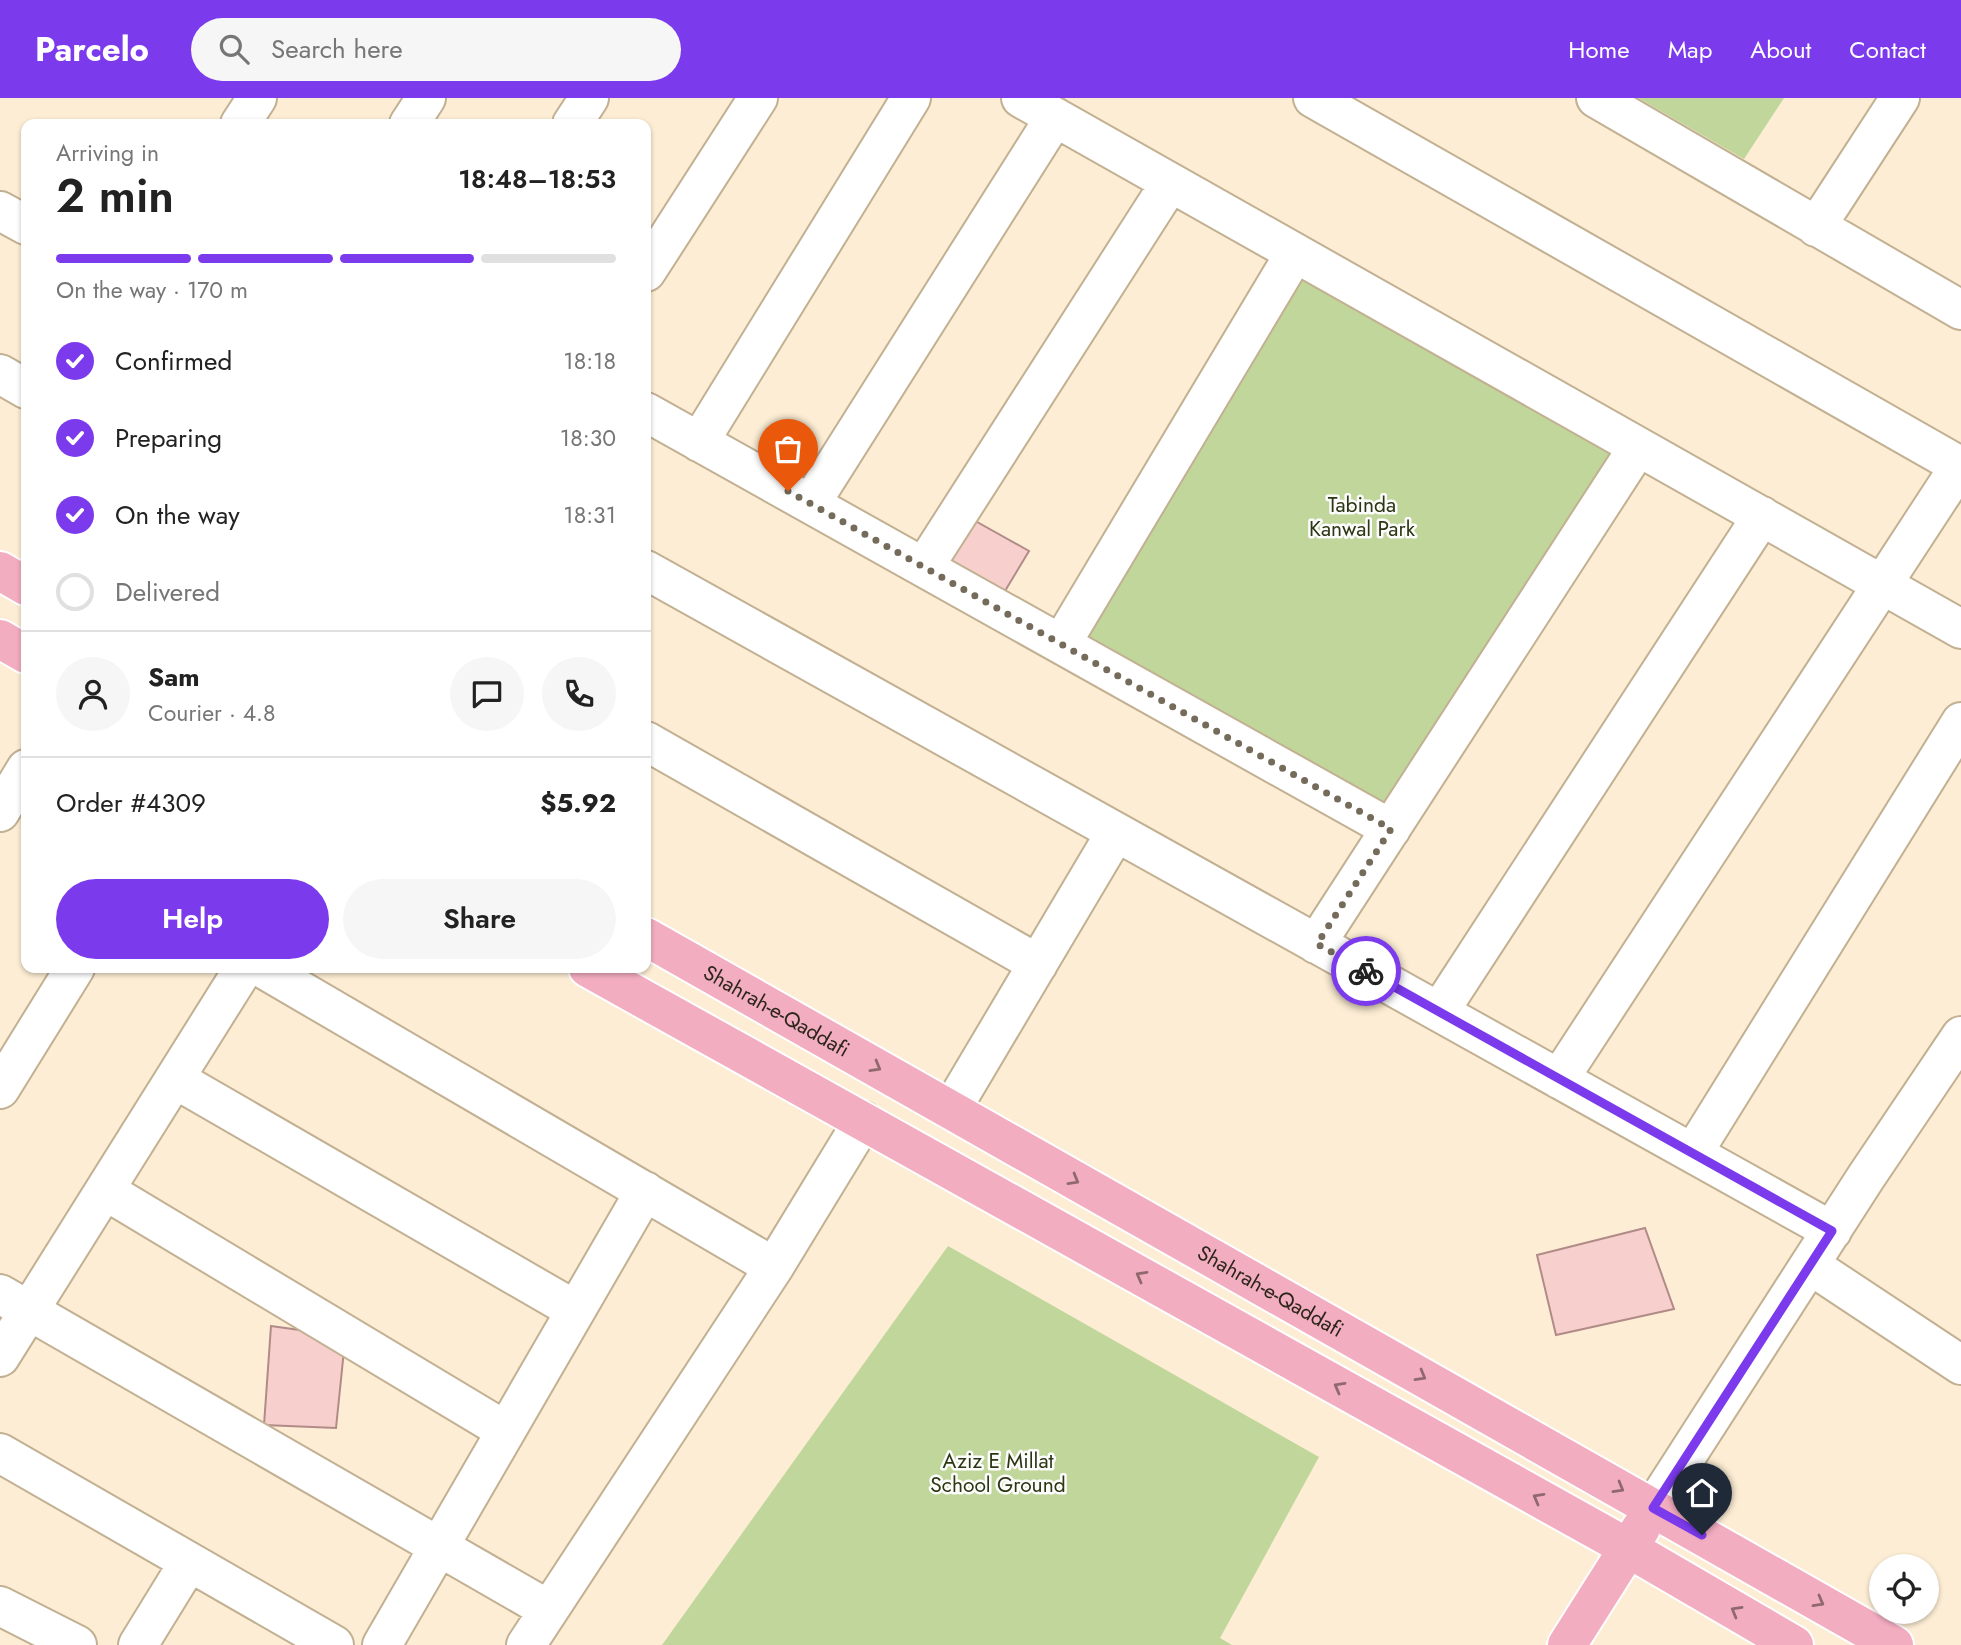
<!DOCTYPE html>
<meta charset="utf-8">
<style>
:root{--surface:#fff;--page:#f6f6f6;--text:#222;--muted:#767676;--line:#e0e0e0;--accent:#7c3aed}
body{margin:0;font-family:Jost,sans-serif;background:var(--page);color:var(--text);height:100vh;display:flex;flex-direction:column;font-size:26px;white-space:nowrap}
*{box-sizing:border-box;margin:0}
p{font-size:23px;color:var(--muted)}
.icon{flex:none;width:38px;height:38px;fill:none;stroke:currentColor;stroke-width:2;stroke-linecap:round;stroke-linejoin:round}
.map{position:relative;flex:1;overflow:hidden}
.details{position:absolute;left:21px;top:21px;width:630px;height:854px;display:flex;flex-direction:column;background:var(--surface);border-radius:14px;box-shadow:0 2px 5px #0004}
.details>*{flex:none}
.tools{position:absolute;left:1869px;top:1456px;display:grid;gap:14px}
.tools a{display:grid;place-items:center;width:70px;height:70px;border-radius:50%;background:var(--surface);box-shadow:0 2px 5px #0004;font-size:35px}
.pin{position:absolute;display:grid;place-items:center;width:60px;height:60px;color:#fff;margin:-72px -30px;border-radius:50% 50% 50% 0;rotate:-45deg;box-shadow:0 0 7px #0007}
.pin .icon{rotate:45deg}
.courier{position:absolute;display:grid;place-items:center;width:70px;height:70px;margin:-35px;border:5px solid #7c3aed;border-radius:50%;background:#fff;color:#222;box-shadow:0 2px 9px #0007}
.head em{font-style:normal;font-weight:600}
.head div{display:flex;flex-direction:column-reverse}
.head{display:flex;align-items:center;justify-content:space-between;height:119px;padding:0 35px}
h1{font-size:46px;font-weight:600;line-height:52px}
.bar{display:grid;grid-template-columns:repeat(4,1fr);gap:10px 7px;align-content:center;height:84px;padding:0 35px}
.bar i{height:9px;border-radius:5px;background:var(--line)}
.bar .current{background:var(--accent)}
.bar p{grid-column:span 4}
.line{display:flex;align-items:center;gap:18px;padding:0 35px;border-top:2px solid var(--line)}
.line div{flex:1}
.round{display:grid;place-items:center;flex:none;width:74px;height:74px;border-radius:37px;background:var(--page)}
ol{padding:0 35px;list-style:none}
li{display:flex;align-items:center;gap:21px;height:77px}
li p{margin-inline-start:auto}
li .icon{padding:7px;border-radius:50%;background:var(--accent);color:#fff;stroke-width:4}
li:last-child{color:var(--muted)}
li i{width:38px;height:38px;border:4px solid var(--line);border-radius:50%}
.action{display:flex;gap:14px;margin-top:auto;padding:14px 35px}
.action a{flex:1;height:80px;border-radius:42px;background:var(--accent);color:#fff;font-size:28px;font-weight:600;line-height:80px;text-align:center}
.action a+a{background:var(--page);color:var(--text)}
header{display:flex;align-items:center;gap:42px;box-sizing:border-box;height:98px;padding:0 35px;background:var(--accent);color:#fff}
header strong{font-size:33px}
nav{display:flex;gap:38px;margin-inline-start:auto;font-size:24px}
.search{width:490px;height:63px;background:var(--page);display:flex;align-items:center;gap:18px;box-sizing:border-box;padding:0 24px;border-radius:38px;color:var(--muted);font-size:26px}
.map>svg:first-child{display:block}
.green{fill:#c1d69b}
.building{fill:#f7cfcc;stroke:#b08b88;stroke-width:2}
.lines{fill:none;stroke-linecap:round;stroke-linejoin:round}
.minor-casing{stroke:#c2b092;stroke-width:42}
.major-casing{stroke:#fff;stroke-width:42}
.minor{stroke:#fff;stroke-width:38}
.major{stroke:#f3adc1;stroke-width:38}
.oneway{stroke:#90696e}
.done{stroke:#756b5b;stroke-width:7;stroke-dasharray:0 12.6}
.route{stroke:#7c3aed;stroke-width:9}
.labels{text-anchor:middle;stroke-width:5;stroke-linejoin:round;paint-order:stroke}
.park-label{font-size:21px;fill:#2b3612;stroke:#fcfcfc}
.street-label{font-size:21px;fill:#2c251a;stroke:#fcfcfc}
</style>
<header>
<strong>Parcelo</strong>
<div class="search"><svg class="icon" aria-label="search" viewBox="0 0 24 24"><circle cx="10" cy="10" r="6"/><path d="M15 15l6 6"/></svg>Search here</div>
<nav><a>Home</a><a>Map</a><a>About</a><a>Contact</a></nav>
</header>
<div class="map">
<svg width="1961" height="1547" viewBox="0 0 1961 1547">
<rect width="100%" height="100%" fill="#fcedd4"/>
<path class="green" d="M1638 0H1784L1744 61Z
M1295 155 1638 349 1391 731 1061 546Z
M948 1148 1319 1359 1220 1540 1232 1547H662Z"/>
<path class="building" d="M970 420 1029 453 999 503 941 469Z
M1645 1130 1674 1211 1556 1237 1537 1157Z
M271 1228 321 1235 344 1252 336 1330 264 1327Z"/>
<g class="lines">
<defs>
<path id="minor" d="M1021 0 1961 531
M1313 0 1960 368
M1596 0 1961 212
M240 26 257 0
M409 26 426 0
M572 26 589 0
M0 113 26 127
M1816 129 1900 0
M646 174 758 0
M0 276 26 291
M646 314 1391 731
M699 344 911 0
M811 405 1055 19
M924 469 1170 85
M646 472 1832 1133
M1061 546 1295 155
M646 643 1038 866
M0 714 26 671
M1316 846 1638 349
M262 870 774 1169 863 1023
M1439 914 1762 418
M175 981 575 1212
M1559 981 1961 366
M0 991 75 870
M951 1012 1116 734
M1693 1055 1961 624
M106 1093 506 1333
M1810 1167 1961 1267
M0 1196 549 1512
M0 1259 244 870
M0 1355 334 1547
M1653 1410 1866 1079 1961 938
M0 1508 77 1547
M138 1547 189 1464
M382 1547 645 1093
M526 1547 774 1169"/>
<g id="major">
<path d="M0 473 26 488"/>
<path d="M0 541 26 556"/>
<path id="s1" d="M646 839 1894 1547"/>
<path d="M588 870 1607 1438 1794 1547"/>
<path d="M1567 1547 1641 1430"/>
</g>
</defs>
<use href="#minor" class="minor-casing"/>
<use href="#major" class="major-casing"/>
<use href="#minor" class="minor"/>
<use href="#major" class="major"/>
</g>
<defs><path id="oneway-chevron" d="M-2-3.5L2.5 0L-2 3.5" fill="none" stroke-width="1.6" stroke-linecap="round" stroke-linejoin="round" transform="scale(1.75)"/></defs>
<g class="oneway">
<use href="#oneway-chevron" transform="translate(876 969) rotate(30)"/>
<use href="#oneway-chevron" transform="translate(1074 1082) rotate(30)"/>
<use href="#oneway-chevron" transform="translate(1141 1178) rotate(-151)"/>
<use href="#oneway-chevron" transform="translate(1421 1278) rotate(30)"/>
<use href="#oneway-chevron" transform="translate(1339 1289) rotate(-151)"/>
<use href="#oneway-chevron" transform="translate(1619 1390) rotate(30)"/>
<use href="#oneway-chevron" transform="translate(1538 1400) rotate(-151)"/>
<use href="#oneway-chevron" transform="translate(1819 1504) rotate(29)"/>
<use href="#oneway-chevron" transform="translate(1736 1513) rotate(-150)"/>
</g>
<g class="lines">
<path class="done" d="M788 393 1391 731 1317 846 1366 873"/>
<path class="route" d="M1366 873 1832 1133 1653 1410 1702 1437"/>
</g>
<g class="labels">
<g class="park-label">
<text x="1362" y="414">Tabinda<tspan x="1362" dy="24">Kanwal Park</tspan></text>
<text x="998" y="1370">Aziz E Millat<tspan x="998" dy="24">School Ground</tspan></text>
</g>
<g class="street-label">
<text dy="7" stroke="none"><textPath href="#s1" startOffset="150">Shahrah-e-Qaddafi</textPath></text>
<text dy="7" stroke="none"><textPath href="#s1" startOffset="718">Shahrah-e-Qaddafi</textPath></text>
</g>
</g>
</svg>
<div class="tools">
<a><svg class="icon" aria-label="locate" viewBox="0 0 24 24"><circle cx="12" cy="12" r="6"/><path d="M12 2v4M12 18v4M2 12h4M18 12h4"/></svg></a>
</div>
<div class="pin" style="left:788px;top:393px;background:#ea580c"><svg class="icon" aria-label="bag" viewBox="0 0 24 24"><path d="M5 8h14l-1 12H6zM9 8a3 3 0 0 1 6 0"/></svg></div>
<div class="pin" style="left:1702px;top:1437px;background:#1f2937"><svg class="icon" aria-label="home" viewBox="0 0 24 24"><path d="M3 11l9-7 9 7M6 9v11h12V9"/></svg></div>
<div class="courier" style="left:1366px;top:873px"><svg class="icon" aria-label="bike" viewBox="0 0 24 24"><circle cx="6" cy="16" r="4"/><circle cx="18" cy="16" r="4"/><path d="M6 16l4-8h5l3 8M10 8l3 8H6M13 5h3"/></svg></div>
<section class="details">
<div class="head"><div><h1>2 min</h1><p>Arriving in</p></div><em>18:48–18:53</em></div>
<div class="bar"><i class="current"></i><i class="current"></i><i class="current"></i><i></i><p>On the way · 170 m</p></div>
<ol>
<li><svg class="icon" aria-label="check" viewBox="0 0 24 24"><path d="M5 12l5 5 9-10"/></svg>Confirmed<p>18:18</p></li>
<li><svg class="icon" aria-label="check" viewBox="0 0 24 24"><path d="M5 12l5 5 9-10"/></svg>Preparing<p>18:30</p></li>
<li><svg class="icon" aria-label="check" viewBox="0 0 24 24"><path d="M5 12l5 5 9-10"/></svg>On the way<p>18:31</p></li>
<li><i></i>Delivered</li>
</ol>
<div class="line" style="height:126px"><a class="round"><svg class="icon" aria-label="person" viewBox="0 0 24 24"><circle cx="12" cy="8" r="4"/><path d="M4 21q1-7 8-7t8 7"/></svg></a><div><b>Sam</b><p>Courier · 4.8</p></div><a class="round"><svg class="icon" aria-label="chat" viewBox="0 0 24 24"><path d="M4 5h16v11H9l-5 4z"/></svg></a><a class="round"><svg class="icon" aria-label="phone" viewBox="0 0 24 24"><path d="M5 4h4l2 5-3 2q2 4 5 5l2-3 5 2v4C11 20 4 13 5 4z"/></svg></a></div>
<div class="line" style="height:91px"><div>Order #4309</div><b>$5.92</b></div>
<div class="action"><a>Help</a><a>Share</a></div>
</section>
</div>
